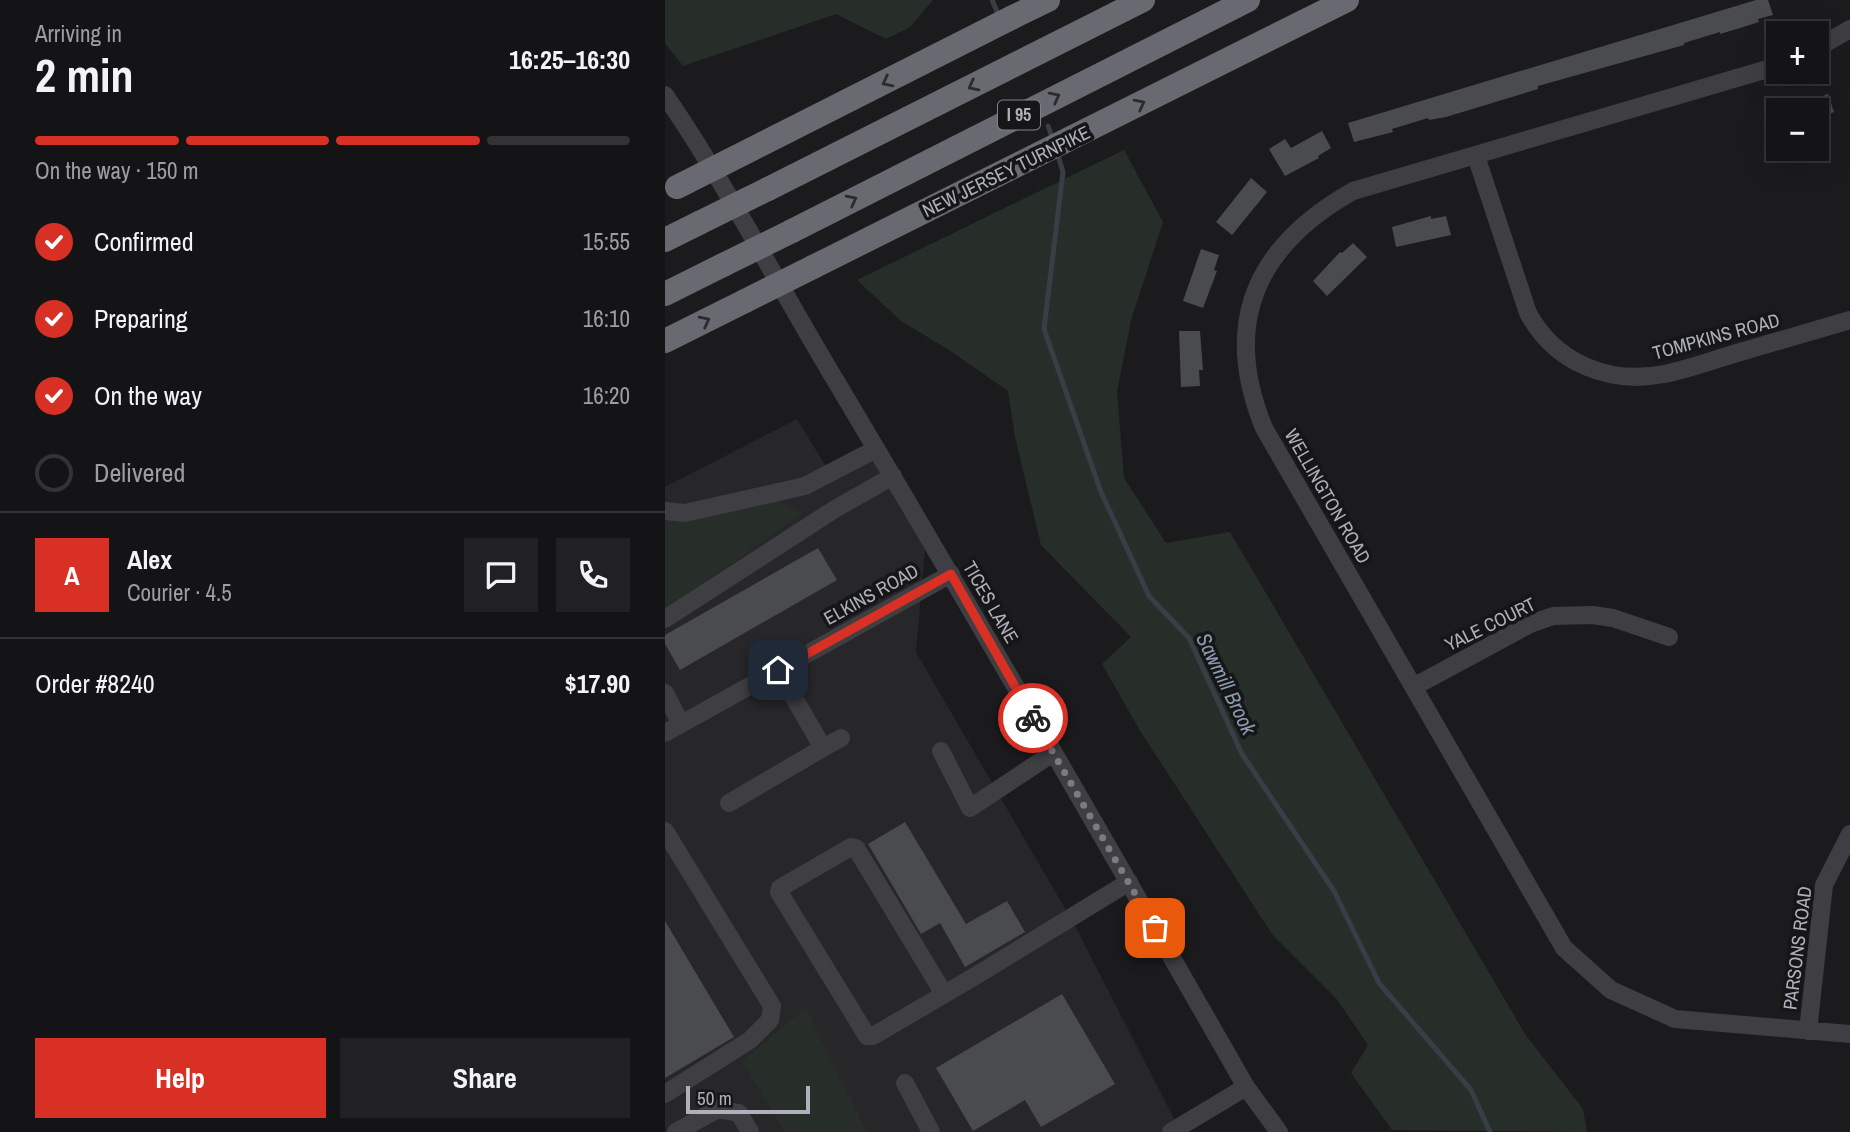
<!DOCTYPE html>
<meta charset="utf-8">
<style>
:root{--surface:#141416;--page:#212123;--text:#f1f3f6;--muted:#9d9ea1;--line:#333335;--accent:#d93025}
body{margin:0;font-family:"Archivo Narrow",sans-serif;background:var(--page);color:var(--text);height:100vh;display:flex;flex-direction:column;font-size:26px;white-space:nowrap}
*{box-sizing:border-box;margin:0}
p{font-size:23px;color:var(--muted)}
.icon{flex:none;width:38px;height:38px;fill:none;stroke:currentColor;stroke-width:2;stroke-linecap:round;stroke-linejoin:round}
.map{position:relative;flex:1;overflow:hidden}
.panel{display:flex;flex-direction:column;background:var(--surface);width:665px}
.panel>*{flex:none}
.controls{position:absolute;left:1101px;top:21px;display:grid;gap:14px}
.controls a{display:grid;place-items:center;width:63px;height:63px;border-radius:0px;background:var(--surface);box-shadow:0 7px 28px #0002,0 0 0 2px var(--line);font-size:35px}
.scale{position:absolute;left:21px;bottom:18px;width:124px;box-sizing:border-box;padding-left:7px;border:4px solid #afb1ba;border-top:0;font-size:19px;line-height:24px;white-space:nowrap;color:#afb1ba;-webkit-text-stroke:5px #161618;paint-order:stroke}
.pin{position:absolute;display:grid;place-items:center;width:60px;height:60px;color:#fff;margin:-30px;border-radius:14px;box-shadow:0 4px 10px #0006}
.courier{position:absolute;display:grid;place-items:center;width:70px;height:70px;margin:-35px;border:5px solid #d93025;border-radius:50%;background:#fff;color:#222;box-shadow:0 2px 9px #0007}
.headline em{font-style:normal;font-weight:700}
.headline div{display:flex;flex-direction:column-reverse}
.headline{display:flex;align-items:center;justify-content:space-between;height:119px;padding:0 35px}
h1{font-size:46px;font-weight:700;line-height:52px}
.bar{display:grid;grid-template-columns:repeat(4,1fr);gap:10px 7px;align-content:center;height:84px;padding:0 35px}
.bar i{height:9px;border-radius:5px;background:var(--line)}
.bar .current{background:var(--accent)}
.bar p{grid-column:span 4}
.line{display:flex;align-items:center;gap:18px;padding:0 35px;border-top:2px solid var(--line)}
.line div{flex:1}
.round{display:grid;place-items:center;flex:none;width:74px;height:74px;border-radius:0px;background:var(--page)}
ol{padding:0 35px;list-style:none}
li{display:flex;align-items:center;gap:21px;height:77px}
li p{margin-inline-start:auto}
li .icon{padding:7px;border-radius:50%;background:var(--accent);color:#fff;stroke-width:4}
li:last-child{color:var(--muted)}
li i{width:38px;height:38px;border:4px solid var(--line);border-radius:50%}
.action{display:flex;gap:14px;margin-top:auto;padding:14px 35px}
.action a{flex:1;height:80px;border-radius:0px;background:var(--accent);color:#fff;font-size:28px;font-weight:700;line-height:80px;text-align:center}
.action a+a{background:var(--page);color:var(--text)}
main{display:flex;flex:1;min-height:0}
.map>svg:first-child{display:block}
.built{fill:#272729}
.green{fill:#272e29}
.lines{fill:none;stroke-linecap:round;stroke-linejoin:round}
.stream{stroke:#373e45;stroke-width:5}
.building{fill:#4a4b4e}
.minor{stroke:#3e3e43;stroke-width:18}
.highway{stroke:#696a71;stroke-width:24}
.highway-bridge{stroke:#696a71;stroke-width:24}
.oneway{stroke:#2b2b2e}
.done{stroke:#7b7c83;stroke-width:7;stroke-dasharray:0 12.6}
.route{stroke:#d93025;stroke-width:9}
.labels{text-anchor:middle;stroke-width:7;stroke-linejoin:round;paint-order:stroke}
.shield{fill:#161618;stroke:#818289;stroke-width:2}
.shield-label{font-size:18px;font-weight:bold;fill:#afb1ba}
.street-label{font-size:19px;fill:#afb1ba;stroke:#161618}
.water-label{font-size:21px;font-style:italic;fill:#8b9bb0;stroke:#161618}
</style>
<main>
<section class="panel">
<div class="headline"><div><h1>2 min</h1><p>Arriving in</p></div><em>16:25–16:30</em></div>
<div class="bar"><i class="current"></i><i class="current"></i><i class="current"></i><i></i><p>On the way · 150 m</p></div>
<ol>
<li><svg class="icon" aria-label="check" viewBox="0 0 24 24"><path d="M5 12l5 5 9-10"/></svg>Confirmed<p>15:55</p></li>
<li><svg class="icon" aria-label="check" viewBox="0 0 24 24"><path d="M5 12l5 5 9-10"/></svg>Preparing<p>16:10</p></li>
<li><svg class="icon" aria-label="check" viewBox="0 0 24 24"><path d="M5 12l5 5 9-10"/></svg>On the way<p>16:20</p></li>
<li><i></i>Delivered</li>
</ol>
<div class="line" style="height:126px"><b class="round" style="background:var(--accent);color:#fff">A</b><div><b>Alex</b><p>Courier · 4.5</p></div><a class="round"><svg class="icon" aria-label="chat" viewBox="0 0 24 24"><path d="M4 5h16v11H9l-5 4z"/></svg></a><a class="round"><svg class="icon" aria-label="phone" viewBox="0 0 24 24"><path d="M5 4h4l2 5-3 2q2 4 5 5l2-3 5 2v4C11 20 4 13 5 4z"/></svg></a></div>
<div class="line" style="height:91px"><div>Order #8240</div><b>$17.90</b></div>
<div class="action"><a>Help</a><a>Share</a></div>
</section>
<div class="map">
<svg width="1185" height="1132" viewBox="0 0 1185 1132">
<rect width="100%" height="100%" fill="#1b1b1d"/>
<path class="built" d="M132 419 166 475 211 453 261 539 251 652 409 924 516 1132H0V487Z"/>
<path class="green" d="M0 0H268L245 27 221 39 171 14 18 66 0 43Z
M459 150 498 222 466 320 452 392 459 478 501 543 565 532 860 1034 918 1109 922 1132 727 1130 686 1073 703 1045 671 998 607 934 474 729 437 664 466 637 376 545 350 437 343 391 284 350 236 321 192 280Z
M112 501 138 513 0 610V519Z
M141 1008 202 1132H120L77 1061Z"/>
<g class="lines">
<path class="stream" d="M327 0 334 16
M383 126 388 140
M392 152 398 172 379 329 436 492 484 596 524 638 577 754 669 891 714 983 806 1090 825 1132"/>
</g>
<path class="building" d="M1091 0H1103L1108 15 1093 19 1094 22 1075 28 1055 34V32L1019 43V45L873 86V89L781 117 764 120 763 118 727 129 728 132 689 142 683 123Z
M1163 94 1169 112 1152 119V110H1123Z
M657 131 666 148 653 156 654 158 620 176 604 149 620 139 626 148Z
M586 178 602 192 567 235 551 222Z
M766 216V219L781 216 786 235 731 247 727 227Z
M688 243 702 257 662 296 648 281 675 252 677 253Z
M536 249 554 255 549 270 552 271 538 308 518 301Z
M514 331H535L538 370H534L535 386 516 387Z
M153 548 172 580 15 670 0 644V635Z
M240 822 301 924 342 901 360 932 300 967 275 923 256 934 203 844Z
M0 921 69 1037 0 1078Z
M397 994 450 1084 376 1127 360 1100 308 1131 271 1068Z"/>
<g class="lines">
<path class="minor" d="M1152 48 1185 29
M1113 66 688 191C591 246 556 323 599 428L899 948 946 990 1010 1019 1185 1034
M0 95C63 187 114 287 172 383 311 616 446 851 581 1087L614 1132
M811 156 863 313C890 363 944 385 999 374 1024 369 1048 360 1072 353 1109 342 1147 331 1185 320
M0 511 20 513 140 486 211 449
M0 619 170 509 228 476
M750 686 865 624 888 616 928 615 948 618 1004 637
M0 693 16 724
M0 733 286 574
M158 748 176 738
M276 751 305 808 388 753
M64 803 158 748 113 670
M0 831 107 1006 105 1020 85 1040 0 1094
M279 994 191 848 186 847 115 888 114 892 202 1036H208L312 975 464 882
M1143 1031 1159 885 1185 834
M240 1083 266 1132
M11 1132 53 1109 74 1113 85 1132
M506 1132 581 1087"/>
<path class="highway" d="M348 17 383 0
M103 189 478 0
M127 231 583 0
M0 240 34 223
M148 267 682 0
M0 294 58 265
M0 341 80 301"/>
<path class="highway-bridge" d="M12 187 348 17
M34 223 103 189
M58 265 127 231
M80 301 148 267"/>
</g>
<defs><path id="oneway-chevron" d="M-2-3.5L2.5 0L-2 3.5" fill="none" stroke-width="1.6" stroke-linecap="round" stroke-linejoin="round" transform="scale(1.75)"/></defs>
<g class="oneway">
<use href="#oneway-chevron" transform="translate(222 82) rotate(153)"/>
<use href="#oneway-chevron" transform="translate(308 86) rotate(153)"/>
<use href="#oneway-chevron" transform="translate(390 97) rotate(-27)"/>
<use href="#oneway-chevron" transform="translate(475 104) rotate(-27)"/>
<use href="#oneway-chevron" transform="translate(187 200) rotate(-27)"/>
<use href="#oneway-chevron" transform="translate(40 321) rotate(-27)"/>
</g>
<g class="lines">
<path class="done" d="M368 718 490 928"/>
<path class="route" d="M113 670 286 574 368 718"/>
</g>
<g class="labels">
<rect class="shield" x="333" y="100.5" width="42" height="29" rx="5"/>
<g class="shield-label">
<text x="354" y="121">I 95</text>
</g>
<g class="street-label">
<text transform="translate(341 171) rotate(-26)" y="7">NEW JERSEY TURNPIKE</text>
<text transform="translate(1051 336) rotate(-15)" y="7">TOMPKINS ROAD</text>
<text transform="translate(663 496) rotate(60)" y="7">WELLINGTON ROAD</text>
<text transform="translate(206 594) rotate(-29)" y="7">ELKINS ROAD</text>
<text transform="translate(326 602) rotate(60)" y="7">TICES LANE</text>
<text transform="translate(825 624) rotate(-26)" y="7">YALE COURT</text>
<text transform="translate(1132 948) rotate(-83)" y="7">PARSONS ROAD</text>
</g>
<g class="water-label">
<text transform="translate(561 684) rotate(64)" y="7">Sawmill Brook</text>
</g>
</g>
</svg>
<div class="controls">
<a>+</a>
<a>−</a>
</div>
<div class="scale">50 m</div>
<div class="pin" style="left:490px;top:928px;background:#ea580c"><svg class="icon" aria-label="bag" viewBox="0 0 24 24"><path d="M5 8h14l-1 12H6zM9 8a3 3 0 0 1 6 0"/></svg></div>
<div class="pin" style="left:113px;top:670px;background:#1f2937"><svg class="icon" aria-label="home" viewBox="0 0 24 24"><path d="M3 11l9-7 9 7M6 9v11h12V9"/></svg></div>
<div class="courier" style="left:368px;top:718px"><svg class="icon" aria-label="bike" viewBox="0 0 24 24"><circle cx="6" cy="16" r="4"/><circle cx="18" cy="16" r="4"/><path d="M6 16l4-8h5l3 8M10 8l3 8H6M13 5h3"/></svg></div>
</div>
</main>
